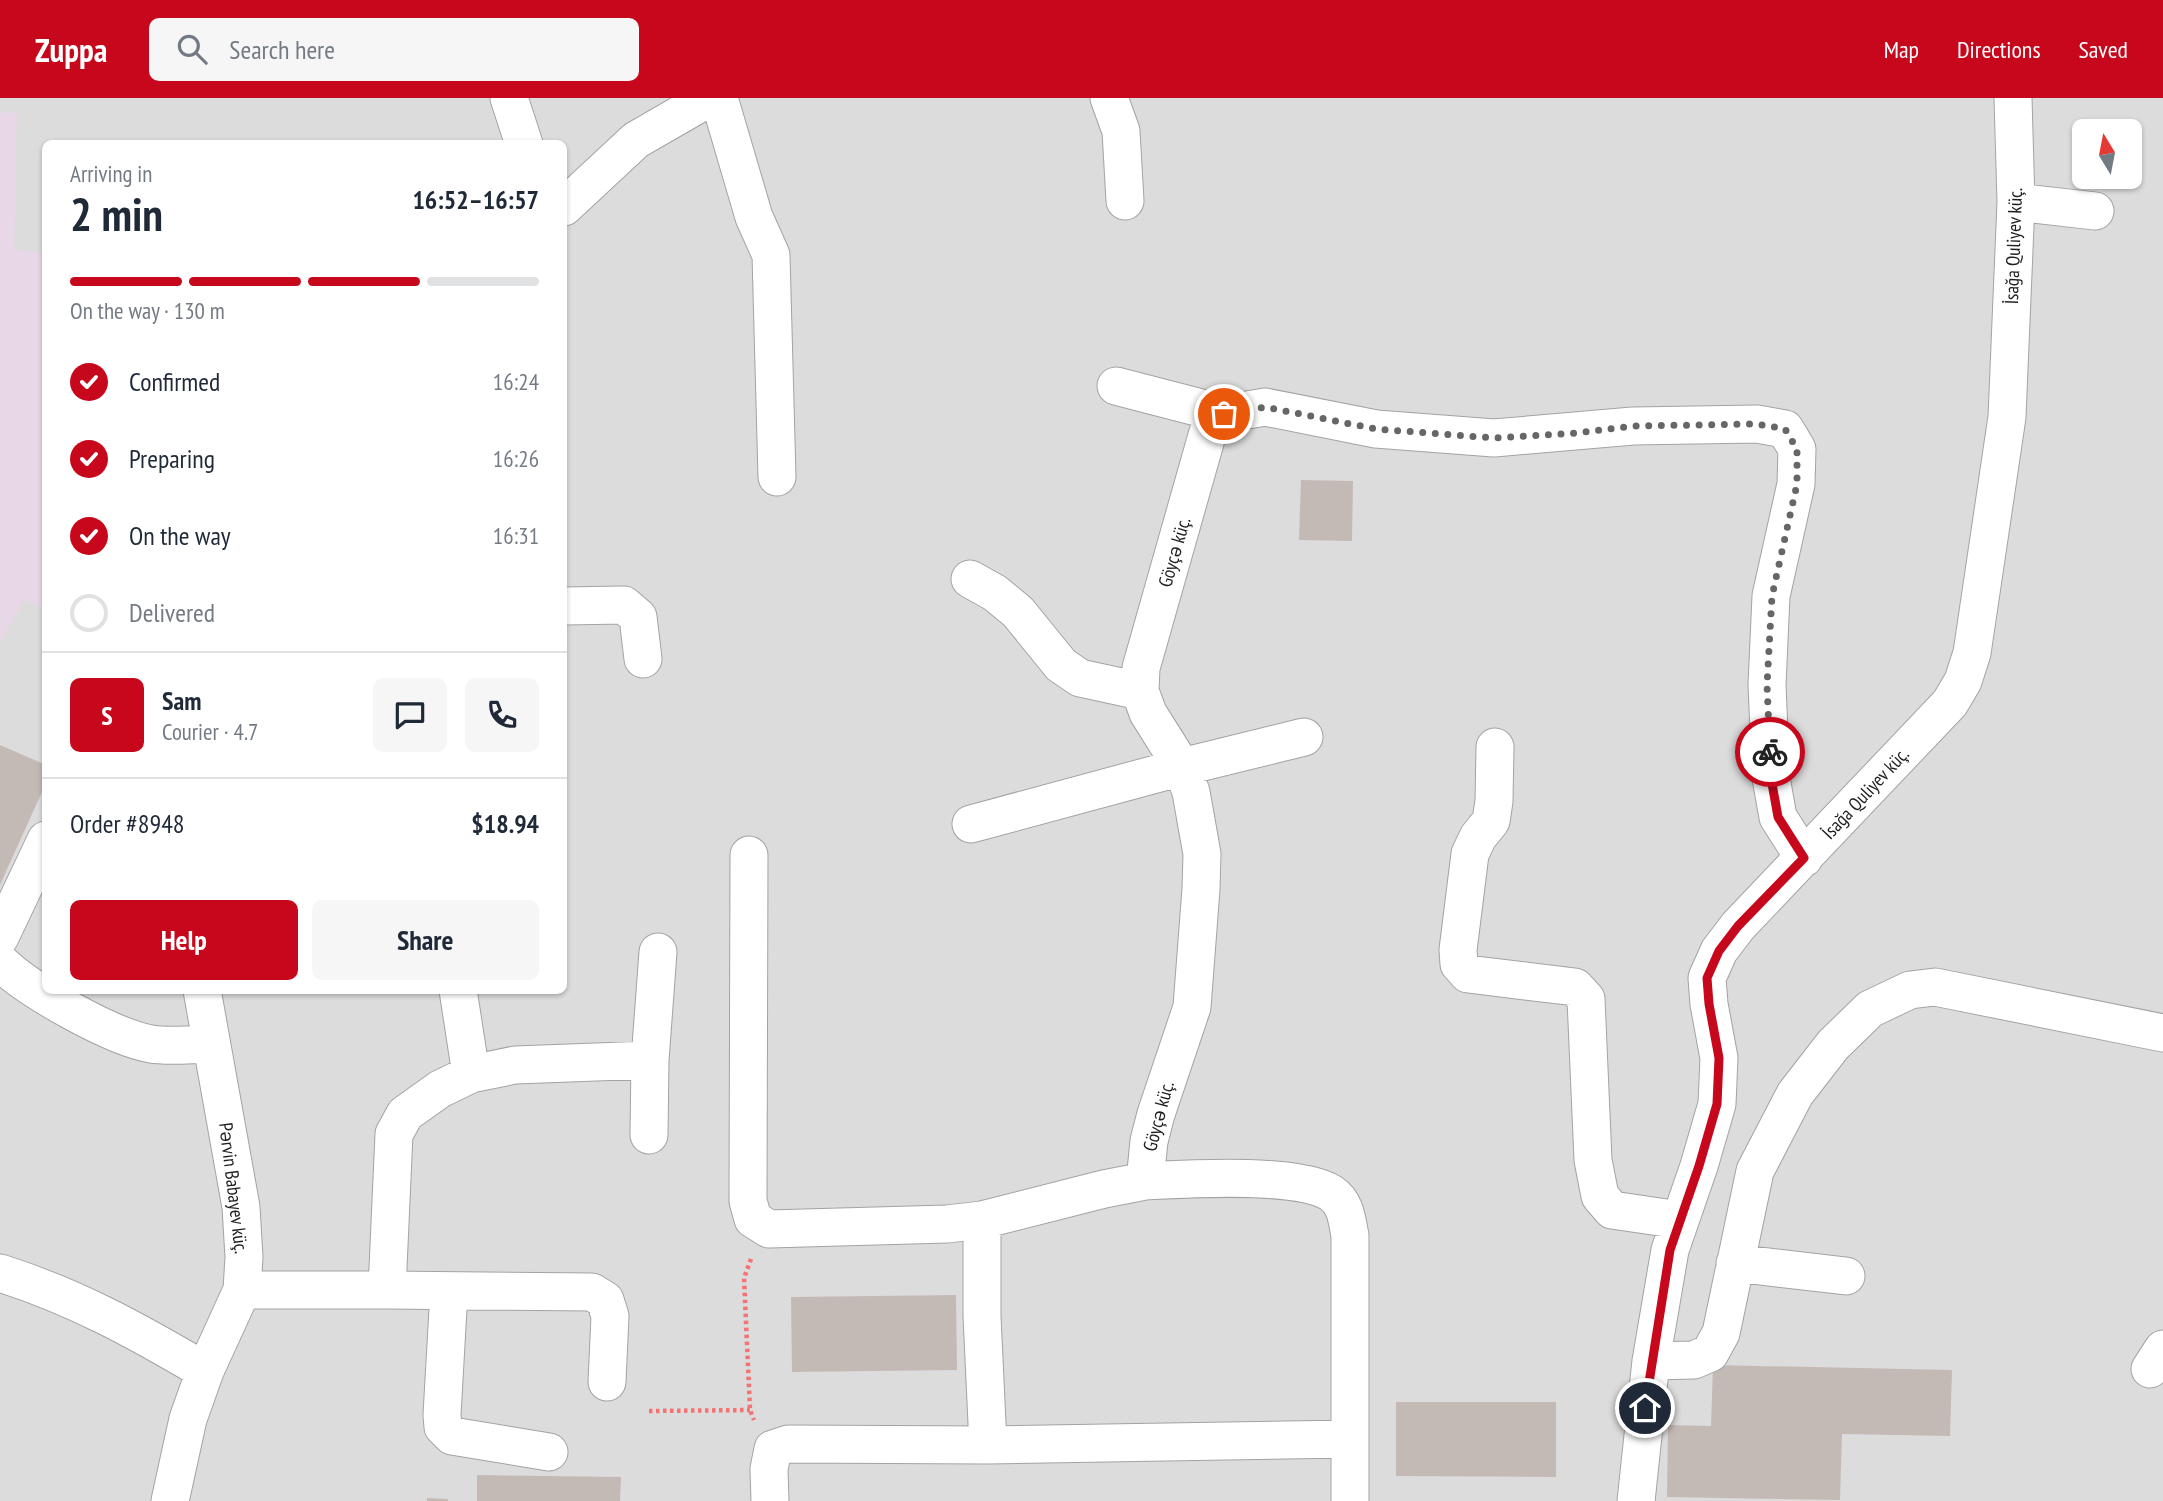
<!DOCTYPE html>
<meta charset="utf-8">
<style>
:root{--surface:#fff;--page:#f6f6f7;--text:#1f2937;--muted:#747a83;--line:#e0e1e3;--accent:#c7071c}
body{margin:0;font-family:"PT Sans Narrow",sans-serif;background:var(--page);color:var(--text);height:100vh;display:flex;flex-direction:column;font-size:26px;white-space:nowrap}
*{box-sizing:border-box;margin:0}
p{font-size:23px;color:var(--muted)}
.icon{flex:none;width:38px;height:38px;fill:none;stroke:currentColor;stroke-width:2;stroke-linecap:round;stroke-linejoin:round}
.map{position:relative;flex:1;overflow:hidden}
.panel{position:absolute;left:42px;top:42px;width:525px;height:854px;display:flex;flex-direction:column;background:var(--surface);border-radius:10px;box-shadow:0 2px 5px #0004}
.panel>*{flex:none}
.needle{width:46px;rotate:350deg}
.buttons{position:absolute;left:2072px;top:21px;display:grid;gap:14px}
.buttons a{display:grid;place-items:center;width:70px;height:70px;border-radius:10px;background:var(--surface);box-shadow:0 2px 5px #0004;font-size:35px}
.pin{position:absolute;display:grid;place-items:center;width:60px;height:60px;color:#fff;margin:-30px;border:4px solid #fff;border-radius:50%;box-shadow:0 2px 7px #0007}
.courier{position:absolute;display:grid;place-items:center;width:70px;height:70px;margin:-35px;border:5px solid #c7071c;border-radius:50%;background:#fff;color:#222;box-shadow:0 2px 9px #0007}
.head em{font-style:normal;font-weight:800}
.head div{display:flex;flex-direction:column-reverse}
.head{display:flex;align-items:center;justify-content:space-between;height:119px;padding:0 28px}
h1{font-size:46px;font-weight:800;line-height:52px}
.bar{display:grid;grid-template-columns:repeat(4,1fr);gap:10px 7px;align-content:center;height:84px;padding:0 28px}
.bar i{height:9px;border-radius:5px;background:var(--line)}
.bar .selected{background:var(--accent)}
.bar p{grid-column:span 4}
.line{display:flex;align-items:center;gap:18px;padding:0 28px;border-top:2px solid var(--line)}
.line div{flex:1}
.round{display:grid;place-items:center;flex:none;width:74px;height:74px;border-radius:10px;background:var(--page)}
ol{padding:0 28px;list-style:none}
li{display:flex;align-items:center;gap:21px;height:77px}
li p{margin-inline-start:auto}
li .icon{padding:7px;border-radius:50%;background:var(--accent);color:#fff;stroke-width:4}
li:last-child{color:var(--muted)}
li i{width:38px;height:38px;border:4px solid var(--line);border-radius:50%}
.cta{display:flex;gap:14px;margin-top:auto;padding:14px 28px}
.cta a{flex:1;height:80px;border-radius:10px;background:var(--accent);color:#fff;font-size:28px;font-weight:800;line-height:80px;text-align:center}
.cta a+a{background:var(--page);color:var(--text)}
header{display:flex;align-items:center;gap:42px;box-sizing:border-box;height:98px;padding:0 35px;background:var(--accent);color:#fff}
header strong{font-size:33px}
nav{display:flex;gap:38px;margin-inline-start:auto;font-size:24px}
.search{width:490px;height:63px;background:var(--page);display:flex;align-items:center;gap:18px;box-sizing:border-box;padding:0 24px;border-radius:10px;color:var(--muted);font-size:26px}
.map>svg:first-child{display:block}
.residential{fill:#dddcdc;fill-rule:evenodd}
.industrial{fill:#e8d8e7}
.building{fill:#c4bab5}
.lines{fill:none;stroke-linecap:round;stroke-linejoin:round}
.minor-casing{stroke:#a3a3a3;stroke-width:39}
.path{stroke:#f57272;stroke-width:4.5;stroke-dasharray:3.5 3.5;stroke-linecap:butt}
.minor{stroke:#fff;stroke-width:37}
.done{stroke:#686665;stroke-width:7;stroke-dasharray:0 12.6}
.route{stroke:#c7071c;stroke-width:9}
.labels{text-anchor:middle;stroke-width:6;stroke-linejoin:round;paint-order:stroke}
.street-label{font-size:19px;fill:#1f1f1f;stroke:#fff}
</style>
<header>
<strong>Zuppa</strong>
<div class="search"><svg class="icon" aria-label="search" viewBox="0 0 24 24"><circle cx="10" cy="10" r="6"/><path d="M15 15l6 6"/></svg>Search here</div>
<nav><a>Map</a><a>Directions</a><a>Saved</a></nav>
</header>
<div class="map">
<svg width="2163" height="1403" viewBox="0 0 2163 1403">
<rect width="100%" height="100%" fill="#f0ebe6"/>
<path class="residential" d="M0 0H2163V1403H0ZM2084 33H2130V79H2084ZM46 46H564V892H46Z"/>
<path class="industrial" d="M0 14 17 15 14 151 46 156 45 511 24 502 0 545Z"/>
<path class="building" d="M1301 382 1353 383 1352 443 1299 442Z
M0 647 46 667V685L0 787Z
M956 1197 957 1272 792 1274 791 1199Z
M1713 1267 1952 1272 1950 1338 1842 1336 1840 1402 1667 1399 1668 1327 1711 1328Z
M1396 1304H1556V1379L1396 1378Z
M477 1377 621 1379 620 1403H477Z
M427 1400 448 1401V1403H427Z"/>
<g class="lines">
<defs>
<path id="minor" d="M509 0 524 46
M719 0 754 119 771 157 777 379
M1109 0 1121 33 1125 103
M2016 104 2095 113
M564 109 636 42 709 0
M1116 288 1224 316
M970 481 995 495 1018 514 1061 567 1080 580 1140 593
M564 508 624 507 638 519 643 561
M1495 649 1494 703 1491 723 1478 739 1470 756 1458 852 1459 866 1468 876 1575 889 1586 901 1593 1062 1600 1098 1612 1112 1680 1122
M971 726 1182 669 1304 639
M749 757 748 1103 753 1121 769 1131 947 1126 982 1122 1104 1091 1145 1083
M0 839 46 742
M0 864C28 892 112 939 151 946 170 949 192 946 211 946
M458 892 471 976
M649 1037 650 962
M982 1122V1218L988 1347
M1735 1165 1846 1178
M0 1175C76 1199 137 1233 205 1273
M242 1192H387L394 1036 405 1016 440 991 471 976 515 967 650 962 658 854
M387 1192 592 1194 605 1202 610 1218 607 1284
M449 1193 442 1317 443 1329 452 1338 549 1354
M1651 1263 1694 1262 1710 1255 1721 1235 1755 1073 1795 996 1833 947 1870 911 1910 892 1935 889 2163 935
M2150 1271 2163 1251
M170 1403 188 1321 205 1273 242 1192 244 1159 241 1109 202 892
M770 1403 769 1371 773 1351 788 1346 988 1347 1350 1341
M1350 1403V1138C1347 1122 1346 1105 1331 1095 1297 1074 1187 1081 1145 1083L1149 1043 1156 1016 1192 909 1201 791 1202 756 1191 694 1182 669 1148 615 1140 593 1141 570 1208 334 1224 316 1265 309 1376 331 1494 340 1633 328 1757 326 1785 331 1797 351 1796 386 1771 498 1767 587 1771 680 1778 719 1804 760
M1636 1403 1651 1263 1670 1152 1699 1068 1717 1006 1719 960 1709 906 1707 880 1719 853 1738 828 1950 605 1963 583 1972 555 2007 319 2016 104 2013 0"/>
</defs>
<use href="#minor" class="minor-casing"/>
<path class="path" d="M751 1161 744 1180 750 1312 754 1322
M649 1313 750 1312"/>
<use href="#minor" class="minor"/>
</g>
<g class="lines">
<path class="done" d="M1224 316 1265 309 1376 331 1494 340 1576 335 1633 328 1757 326 1785 331 1797 351V386L1772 498 1767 587 1770 654"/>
<path class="route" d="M1645 1310 1670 1152 1699 1068 1717 1006 1719 960 1709 906 1707 880 1719 853 1738 828 1804 760 1778 719 1771 680 1770 654"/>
</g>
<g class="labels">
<g class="street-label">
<text transform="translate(2013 148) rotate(-88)" y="7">İsağa Quliyev küç.</text>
<text transform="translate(1174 454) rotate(-74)" y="7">Göyçə küç.</text>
<text transform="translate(1865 695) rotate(-47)" y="7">İsağa Quliyev küç.</text>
<text transform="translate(1158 1018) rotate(-75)" y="7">Göyçə küç.</text>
<text transform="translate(234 1090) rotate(83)" y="7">Pərvin Babayev küç.</text>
</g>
</g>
</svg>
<div class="buttons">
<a><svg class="needle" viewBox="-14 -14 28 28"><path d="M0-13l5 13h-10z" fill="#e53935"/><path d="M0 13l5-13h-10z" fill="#747a83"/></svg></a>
</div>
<div class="pin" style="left:1224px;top:316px;background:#ea580c"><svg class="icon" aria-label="bag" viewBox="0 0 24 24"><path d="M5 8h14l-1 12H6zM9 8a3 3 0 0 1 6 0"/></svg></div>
<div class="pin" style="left:1645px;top:1310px;background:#1f2937"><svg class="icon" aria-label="home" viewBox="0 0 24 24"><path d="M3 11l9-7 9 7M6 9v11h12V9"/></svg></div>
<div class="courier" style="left:1770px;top:654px"><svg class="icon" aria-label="bike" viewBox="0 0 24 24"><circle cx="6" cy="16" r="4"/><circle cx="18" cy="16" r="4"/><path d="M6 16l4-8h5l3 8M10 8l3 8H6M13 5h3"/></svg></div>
<section class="panel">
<div class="head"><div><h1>2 min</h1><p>Arriving in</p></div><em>16:52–16:57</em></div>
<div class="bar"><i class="selected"></i><i class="selected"></i><i class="selected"></i><i></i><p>On the way · 130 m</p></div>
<ol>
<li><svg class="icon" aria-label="check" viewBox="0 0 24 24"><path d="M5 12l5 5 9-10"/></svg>Confirmed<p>16:24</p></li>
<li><svg class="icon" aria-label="check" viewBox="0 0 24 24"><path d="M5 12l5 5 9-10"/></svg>Preparing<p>16:26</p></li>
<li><svg class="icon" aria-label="check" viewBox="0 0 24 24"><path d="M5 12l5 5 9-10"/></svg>On the way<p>16:31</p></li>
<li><i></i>Delivered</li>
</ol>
<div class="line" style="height:126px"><b class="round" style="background:var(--accent);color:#fff">S</b><div><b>Sam</b><p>Courier · 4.7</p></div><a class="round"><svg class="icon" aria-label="chat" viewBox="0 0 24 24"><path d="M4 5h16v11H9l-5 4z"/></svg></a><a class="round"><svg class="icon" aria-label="phone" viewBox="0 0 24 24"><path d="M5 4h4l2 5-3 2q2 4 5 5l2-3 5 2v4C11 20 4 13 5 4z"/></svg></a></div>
<div class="line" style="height:91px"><div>Order #8948</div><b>$18.94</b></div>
<div class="cta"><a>Help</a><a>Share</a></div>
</section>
</div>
